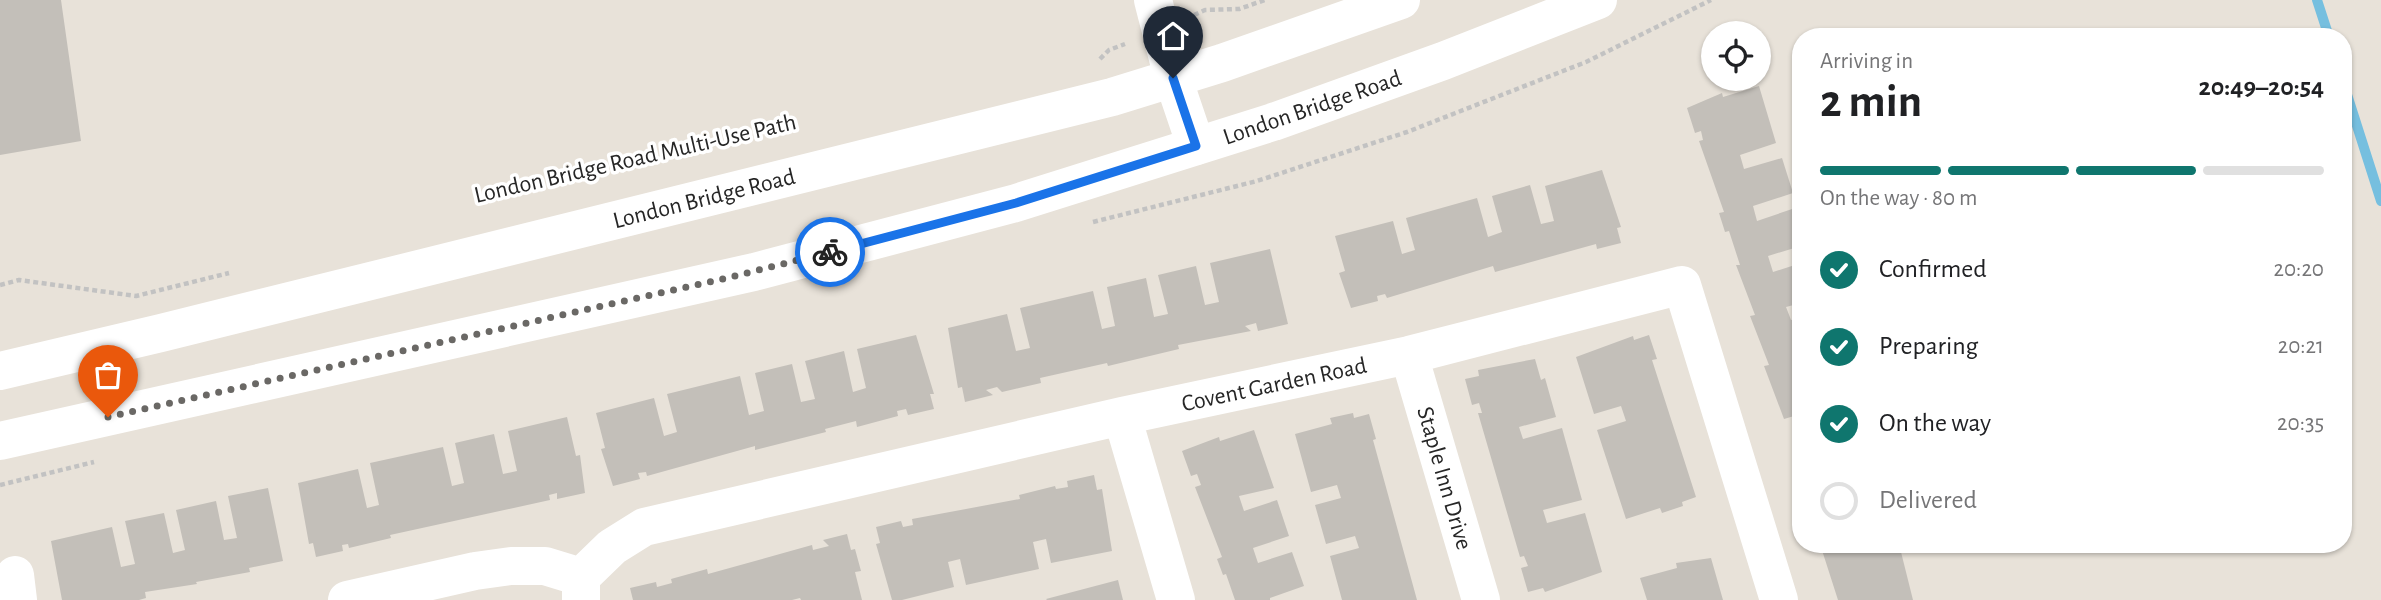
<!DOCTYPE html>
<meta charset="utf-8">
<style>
:root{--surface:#fff;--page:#f2f2f2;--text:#202124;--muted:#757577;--line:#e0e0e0;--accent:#0f766e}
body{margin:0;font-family:"Alegreya Sans",sans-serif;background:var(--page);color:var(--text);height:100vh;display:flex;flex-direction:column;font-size:26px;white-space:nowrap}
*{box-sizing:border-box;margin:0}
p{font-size:23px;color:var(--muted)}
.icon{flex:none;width:38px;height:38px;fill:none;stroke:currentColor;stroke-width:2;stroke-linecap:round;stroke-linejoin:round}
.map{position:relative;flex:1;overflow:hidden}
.details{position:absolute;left:1792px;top:28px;width:560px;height:525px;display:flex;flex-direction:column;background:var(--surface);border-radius:28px;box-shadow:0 2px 5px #0004}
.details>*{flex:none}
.controls{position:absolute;left:1701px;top:21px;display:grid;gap:14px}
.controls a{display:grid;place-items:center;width:70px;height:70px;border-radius:50%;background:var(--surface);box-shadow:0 2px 5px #0004;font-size:35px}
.pin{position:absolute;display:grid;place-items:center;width:60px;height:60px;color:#fff;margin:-72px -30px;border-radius:50% 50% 50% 0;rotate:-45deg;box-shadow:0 0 7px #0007}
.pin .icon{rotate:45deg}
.courier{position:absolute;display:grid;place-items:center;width:70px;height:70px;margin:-35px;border:5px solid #1a73e8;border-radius:50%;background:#fff;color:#222;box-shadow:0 2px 9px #0007}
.headline em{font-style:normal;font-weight:600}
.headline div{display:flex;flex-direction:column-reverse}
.headline{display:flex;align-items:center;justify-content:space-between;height:119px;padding:0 28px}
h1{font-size:46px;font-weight:600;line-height:52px}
.bar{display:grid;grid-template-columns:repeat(4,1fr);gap:10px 7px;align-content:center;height:84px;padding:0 28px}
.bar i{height:9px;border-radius:5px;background:var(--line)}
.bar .selected{background:var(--accent)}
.bar p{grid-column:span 4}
ol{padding:0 28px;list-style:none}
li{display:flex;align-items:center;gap:21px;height:77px}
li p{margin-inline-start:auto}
li .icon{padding:7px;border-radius:50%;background:var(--accent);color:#fff;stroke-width:4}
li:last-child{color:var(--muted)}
li i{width:38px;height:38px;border:4px solid var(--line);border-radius:50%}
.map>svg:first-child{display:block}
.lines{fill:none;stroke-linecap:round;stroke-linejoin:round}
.stream{stroke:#76bfdf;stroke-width:10}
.building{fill:#c3bfb9}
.path{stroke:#c2c2c2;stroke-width:4.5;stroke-dasharray:5 3.5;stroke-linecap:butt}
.minor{stroke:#fff;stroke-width:38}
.secondary{stroke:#fff;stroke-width:38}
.done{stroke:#6a6865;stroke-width:7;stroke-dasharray:0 12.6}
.route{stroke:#1a73e8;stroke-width:9}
.labels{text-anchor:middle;stroke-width:7;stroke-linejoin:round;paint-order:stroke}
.street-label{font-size:24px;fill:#262626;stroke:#fff}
</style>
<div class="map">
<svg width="2381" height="600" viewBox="0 0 2381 600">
<rect width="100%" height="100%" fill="#e8e2d9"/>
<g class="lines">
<path class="stream" d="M2317 0 2329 37
M2343 82 2381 201"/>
</g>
<path class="building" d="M0 0H61L81 141 0 155Z
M1759 86 1776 143 1740 155 1744 169 1782 158 1793 193 1753 206 1757 221 1798 207 1801 215V246L1768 256 1773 272 1801 263V303L1786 307 1791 320 1801 317V414L1784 419 1764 366 1769 365 1750 316 1755 315 1736 265H1740L1729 231 1725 232 1719 213 1724 212 1699 141 1703 140 1701 131 1695 133 1687 108 1722 93 1723 97Z
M1602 170 1621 227 1617 228 1621 243 1597 249 1596 244 1495 272 1493 266 1387 298 1385 294 1377 296 1378 301 1351 308 1339 273 1345 271 1335 236 1393 221 1402 254 1415 250 1406 218 1477 198 1488 237 1502 232 1492 196 1530 185 1541 224 1554 221 1545 186Z
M1270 249 1288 324 1258 331 1256 323 1245 326 1251 331 1178 345 1179 349 1108 366 1107 363 1040 378 1041 383 1002 392 997 387 986 390 993 395 965 402 962 387 958 388 948 328 1007 314 1016 351 1030 348 1020 308 1093 291 1102 329 1115 326 1107 287 1146 278 1154 317 1168 314 1158 275 1196 266 1205 305 1219 302 1210 263Z
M916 335 934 394H930L934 409 908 415 906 409 897 411 898 416 857 427 856 421 825 429 826 432 755 450V446L647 476 646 472 638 473 640 479 613 486 601 449 605 448 596 413 654 398 664 436 677 432 667 394 740 376 749 415 764 411 755 373 792 364 801 402 815 399 805 361 844 351 853 392 866 388 857 349Z
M1649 335 1657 359 1652 360 1696 497 1682 502 1683 506 1662 513 1660 508 1626 519 1597 430 1626 421 1621 406 1594 414 1576 357 1633 336 1634 340Z
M1535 359 1541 380 1545 378 1556 417 1519 427 1523 439 1562 428 1582 500 1543 510 1547 523 1585 513 1602 572 1545 592 1543 588 1528 592 1521 568 1528 566 1524 556 1520 557 1478 413H1482L1479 403 1472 405 1465 379 1479 376 1478 370Z
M1353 413 1354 418 1369 414 1376 439 1373 440 1417 600H1342L1330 556 1359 548 1355 536 1326 544 1315 505 1341 498 1337 485 1311 492 1295 434 1332 424 1330 418Z
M567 417 576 456 580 455 585 493 557 499V493L549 495 550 500 390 535 391 538 349 548 348 544 342 545 343 551 316 557 313 543 309 544 298 483 358 469 367 508 379 505 370 463 443 447 452 486 464 483 455 443 494 434 503 474 517 471 508 431Z
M1254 430 1274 488 1239 496 1244 511 1277 500 1289 536 1253 548 1258 563 1292 552 1304 586 1270 598V600H1235L1226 574 1223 575 1217 559 1222 557 1195 487 1201 485 1197 474 1191 476 1182 451 1219 437 1220 441Z
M1094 475 1097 490 1102 489 1112 551 1051 563 1046 539 1033 542 1039 569 966 585 960 559 948 562 954 587 902 600H892L876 544 880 543 876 527 901 521 903 527 913 525 912 519 1020 499 1019 495 1055 486 1056 489 1068 487 1067 481Z
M268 488 283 561 249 568 250 572 196 582 197 584 145 592 146 598 139 600H62L51 541 112 527 121 567 135 564 125 521 164 513 173 553 185 550 176 510 216 501 224 540 237 538 228 496Z
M847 534 851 550 855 549 861 571 855 572 862 600H801L800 598 792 600H633L630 588 656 582 657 587 672 583 671 579 707 569 708 574 812 545 813 550 829 546 823 540Z
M1820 544H1899L1913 600H1838Z
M1711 558 1723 600H1647L1640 578 1677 568 1676 563Z
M1118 580 1123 600H1047L1046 599Z"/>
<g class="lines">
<path class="path" d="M1194 15 1205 10 1239 9 1265 0
M1100 59 1109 50 1125 44
M1093 222 1257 181 1407 132 1586 62 1711 0
M0 285 19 280 136 296 229 273
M0 485 94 462"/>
<path class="minor" d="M1153 0 1173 78 1196 146
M1409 355 1481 600
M1122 416 1176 600
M15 575 18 600
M347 600 475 571 511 566H545L581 577
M581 600V577L612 547 644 527 1122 416 1409 355 1682 285 1779 600"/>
<path class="secondary" d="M0 371 161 333 1112 97 1222 63 1401 0
M0 441 754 272 1016 203 1273 122 1443 61 1598 0"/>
</g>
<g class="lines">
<path class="done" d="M108 417 727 278 830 252"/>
<path class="route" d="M830 252 1016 203 1196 146 1173 78"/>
</g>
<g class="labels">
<g class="street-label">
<text transform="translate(1312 107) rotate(-19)" y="8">London Bridge Road</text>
<text transform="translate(635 158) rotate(-13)" y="8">London Bridge Road Multi-Use Path</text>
<text transform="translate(704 198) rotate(-14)" y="8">London Bridge Road</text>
<text transform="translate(1274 384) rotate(-12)" y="8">Covent Garden Road</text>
<text transform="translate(1445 478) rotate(74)" y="8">Staple Inn Drive</text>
</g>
</g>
</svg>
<div class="controls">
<a><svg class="icon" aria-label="locate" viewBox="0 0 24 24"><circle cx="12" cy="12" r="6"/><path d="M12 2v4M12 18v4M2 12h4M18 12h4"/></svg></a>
</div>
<div class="pin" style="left:108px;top:417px;background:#ea580c"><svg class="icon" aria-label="bag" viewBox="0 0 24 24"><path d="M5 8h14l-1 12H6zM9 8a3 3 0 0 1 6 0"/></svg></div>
<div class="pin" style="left:1173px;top:78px;background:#1f2937"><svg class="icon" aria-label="home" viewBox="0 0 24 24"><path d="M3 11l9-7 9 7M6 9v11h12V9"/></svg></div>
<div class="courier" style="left:830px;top:252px"><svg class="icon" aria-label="bike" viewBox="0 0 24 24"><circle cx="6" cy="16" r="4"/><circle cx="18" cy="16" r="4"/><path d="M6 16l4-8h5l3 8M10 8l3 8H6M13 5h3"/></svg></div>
<section class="details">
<div class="headline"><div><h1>2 min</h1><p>Arriving in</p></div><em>20:49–20:54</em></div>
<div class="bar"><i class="selected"></i><i class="selected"></i><i class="selected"></i><i></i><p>On the way · 80 m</p></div>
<ol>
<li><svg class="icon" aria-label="check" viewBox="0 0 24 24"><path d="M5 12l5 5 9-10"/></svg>Confirmed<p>20:20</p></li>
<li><svg class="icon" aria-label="check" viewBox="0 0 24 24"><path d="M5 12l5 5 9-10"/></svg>Preparing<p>20:21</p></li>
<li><svg class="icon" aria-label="check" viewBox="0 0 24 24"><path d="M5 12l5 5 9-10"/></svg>On the way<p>20:35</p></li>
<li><i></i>Delivered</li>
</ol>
</section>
</div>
